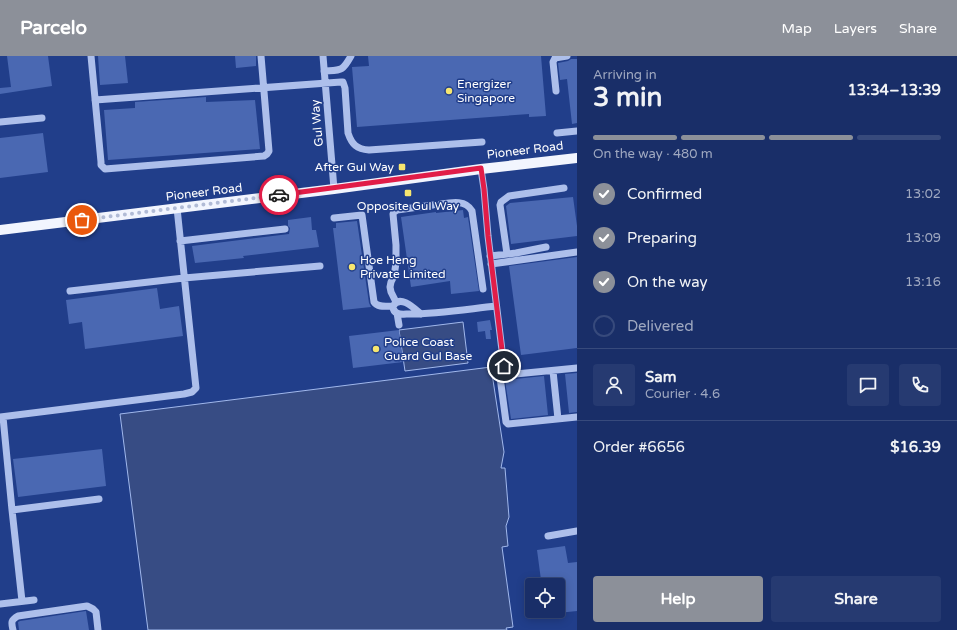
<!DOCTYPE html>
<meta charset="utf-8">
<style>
:root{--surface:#192e68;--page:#263a71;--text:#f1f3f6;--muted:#9fa8c0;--line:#374a7c;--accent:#8c9099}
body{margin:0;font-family:"Varela Round",sans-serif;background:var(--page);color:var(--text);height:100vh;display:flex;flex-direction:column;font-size:15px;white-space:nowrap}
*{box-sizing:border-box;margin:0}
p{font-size:13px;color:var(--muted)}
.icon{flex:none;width:22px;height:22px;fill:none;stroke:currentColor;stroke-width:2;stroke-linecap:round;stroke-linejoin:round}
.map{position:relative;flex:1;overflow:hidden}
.panel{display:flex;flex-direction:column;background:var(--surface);width:380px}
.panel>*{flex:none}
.fabs{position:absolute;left:525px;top:522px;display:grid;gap:8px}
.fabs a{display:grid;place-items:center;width:40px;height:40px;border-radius:4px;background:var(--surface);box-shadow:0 2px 10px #0003,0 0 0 1px var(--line);font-size:20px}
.pin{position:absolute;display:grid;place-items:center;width:34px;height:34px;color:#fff;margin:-17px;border:2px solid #fff;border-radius:50%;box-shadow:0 1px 4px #0007}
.courier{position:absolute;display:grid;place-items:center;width:40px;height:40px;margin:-20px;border:3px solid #e11d48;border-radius:50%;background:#fff;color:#222;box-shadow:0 1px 5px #0007}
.overview em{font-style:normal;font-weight:800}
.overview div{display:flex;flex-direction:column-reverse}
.overview{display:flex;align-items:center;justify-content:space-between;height:68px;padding:0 16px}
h1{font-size:26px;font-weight:800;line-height:30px}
.bar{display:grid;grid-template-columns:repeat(4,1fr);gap:6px 4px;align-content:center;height:48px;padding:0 16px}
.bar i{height:5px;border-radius:3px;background:var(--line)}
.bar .current{background:var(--accent)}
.bar p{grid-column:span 4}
.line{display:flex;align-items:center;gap:10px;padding:0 16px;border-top:1px solid var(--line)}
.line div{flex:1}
.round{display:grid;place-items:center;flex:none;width:42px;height:42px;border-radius:4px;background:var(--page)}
ol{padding:0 16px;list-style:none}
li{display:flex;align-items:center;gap:12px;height:44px}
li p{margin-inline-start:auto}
li .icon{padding:4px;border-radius:50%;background:var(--accent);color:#fff;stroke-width:4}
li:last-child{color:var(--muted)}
li i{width:22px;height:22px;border:2px solid var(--line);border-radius:50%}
.cta{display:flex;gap:8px;margin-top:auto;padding:8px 16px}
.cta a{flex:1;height:46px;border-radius:4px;background:var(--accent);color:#fff;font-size:16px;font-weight:800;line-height:46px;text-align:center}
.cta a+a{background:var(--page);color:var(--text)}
header{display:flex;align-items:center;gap:24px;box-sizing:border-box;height:56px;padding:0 20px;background:var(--accent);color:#fff}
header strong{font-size:19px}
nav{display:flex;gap:22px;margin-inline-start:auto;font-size:14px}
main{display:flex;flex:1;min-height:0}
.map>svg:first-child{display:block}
.water{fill:#374c84;stroke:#a1b8ec}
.building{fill:#4a68b2}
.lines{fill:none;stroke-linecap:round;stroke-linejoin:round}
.minor{stroke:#adbfeb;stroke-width:7}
.major{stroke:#f2f5fe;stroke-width:10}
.done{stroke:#b1bbd6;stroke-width:4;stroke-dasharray:0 7.2}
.route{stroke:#e11d48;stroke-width:5}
.poi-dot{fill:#f7e66f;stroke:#213e8a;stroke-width:1.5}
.labels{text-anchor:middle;stroke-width:3;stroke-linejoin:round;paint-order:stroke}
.poi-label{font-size:12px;fill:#fff;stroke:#213e8a;text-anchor:start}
.street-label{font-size:12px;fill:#fff;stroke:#213e8a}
</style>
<header>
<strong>Parcelo</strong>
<nav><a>Map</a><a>Layers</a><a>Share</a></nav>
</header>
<main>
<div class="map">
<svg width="577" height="574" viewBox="0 0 577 574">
<rect width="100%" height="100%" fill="#213e8a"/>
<path class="water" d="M463 266 468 307 405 315 399 274Z
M491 311 504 396 501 412H505L509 461 506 470 508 490 502 491 513 571 506 572 507 574H148L120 358Z"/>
<path class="building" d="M7 0H48L52 30 0 38V32L11 31Z
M98 0H125L128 27 100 29Z
M235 0H256V10L236 12Z
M368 0H541L546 60 529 61V58L357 71 352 11 369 10Z
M571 3H577V67L572 68 567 23 560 24 558 7 568 5Z
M206 41V46L255 44 260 93 108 104 104 54 135 52V46Z
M43 77 48 116 0 122V82Z
M573 141 577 170V180L511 188 506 150 510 147Z
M463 154 464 162 468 161 479 235 451 238 450 225 411 231 401 161 436 156V157Z
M311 161 312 174H316L319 191 243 200 244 202 195 207 192 190 289 178 290 172 288 170V164Z
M357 165 369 247 371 251 343 254 333 172H336V167Z
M577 201V292L521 299 509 210Z
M157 232 160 253 179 250 183 280 85 293 82 266 69 268 66 244Z
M490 264 492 274H490L491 283H486L485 275 478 276 477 266Z
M399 274 403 306 353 312 349 280Z
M577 317V356L569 357 565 318Z
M544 320 548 359 511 363 505 324Z
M102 393 106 430 18 441 13 403Z
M565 490 568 507 577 506V555L558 557V529H528V526L541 524 537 494Z
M86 555 89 574H19L18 566 20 565Z
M534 555H555V558L535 560Z"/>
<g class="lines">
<path class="minor" d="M91 0 101 106V109L105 113 264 100 267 98 269 95 261 0
M323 0 334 133
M324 15C341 14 342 16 351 0
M556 35 553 6 555 2 567 0
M95 44 341 26H343L345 32 348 77C352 89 357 93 369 94L482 86
M0 66 42 62
M557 77 577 75
M481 113 484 133 488 180 505 319
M441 148C453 146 466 144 472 155L483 233
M334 162 362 159 374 246C378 252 386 250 393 250
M180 185 285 173
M507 198 500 149 501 146 509 140 564 132
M490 200 499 199 516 197 546 191
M491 208 577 196
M70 235 184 222 320 210
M396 246 391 236 390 231 391 226 394 220 396 207V189L393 158 394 156 397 154 433 149
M397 257 399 269
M421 258C414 252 400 238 393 250 393 253 394 256 397 257 400 259 406 258 409 258 438 258 468 253 496 250
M577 312 505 319 500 321 506 366 508 368 577 361
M553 315 558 363
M0 361 184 338 192 336 196 332 177 152
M3 361 12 454 22 545
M12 454 99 443
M548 480 577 475
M0 548 34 544
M13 574C11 566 11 564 18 560L87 550 93 553 96 556 98 574"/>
<path class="major" d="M0 174 334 133 481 113 577 102"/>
</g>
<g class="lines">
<path class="done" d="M82 164 279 139"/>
<path class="route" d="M279 139 481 112 484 133 488 180 504 310"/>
</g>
<g class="poi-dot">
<circle cx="449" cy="35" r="4"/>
<rect x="398" y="107" width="8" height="8" rx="2"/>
<rect x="404" y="133" width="8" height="8" rx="2"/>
<circle cx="352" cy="211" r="4"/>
<circle cx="376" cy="293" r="4"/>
</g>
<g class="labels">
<g class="poi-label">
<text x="457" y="32">Energizer<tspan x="457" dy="14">Singapore</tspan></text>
<text x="394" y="115" text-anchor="end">After Gul Way</text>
<text x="408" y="154" text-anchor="middle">Opposite Gul Way</text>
<text x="360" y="208">Hoe Heng<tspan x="360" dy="14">Private Limited</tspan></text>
<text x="384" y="290">Police Coast<tspan x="384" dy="14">Guard Gul Base</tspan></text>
</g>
<g class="street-label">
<text transform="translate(317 67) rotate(-95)" y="4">Gul Way</text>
<text transform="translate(525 94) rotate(-7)" y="4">Pioneer Road</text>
<text transform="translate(204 136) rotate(-7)" y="4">Pioneer Road</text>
</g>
</g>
</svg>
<div class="fabs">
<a><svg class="icon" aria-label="locate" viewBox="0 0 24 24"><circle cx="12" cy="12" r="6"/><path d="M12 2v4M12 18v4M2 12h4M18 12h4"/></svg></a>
</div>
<div class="pin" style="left:82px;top:164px;background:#ea580c"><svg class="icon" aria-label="bag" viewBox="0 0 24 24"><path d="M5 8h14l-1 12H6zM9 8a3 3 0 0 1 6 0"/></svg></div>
<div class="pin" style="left:504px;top:310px;background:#1f2937"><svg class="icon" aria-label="home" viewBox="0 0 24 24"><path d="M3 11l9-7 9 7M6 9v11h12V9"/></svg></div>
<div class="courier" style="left:279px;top:139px"><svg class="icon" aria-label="car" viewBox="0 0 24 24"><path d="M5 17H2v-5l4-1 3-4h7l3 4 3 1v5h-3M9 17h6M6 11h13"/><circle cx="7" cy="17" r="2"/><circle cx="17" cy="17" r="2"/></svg></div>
</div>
<section class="panel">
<div class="overview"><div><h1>3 min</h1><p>Arriving in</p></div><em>13:34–13:39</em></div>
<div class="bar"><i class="current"></i><i class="current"></i><i class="current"></i><i></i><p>On the way · 480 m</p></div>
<ol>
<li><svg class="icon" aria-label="check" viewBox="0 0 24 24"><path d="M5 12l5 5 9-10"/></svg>Confirmed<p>13:02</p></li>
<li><svg class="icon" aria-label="check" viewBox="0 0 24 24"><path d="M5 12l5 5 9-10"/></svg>Preparing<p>13:09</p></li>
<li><svg class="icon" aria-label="check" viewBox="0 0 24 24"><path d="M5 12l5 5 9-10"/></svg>On the way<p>13:16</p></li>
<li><i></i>Delivered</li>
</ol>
<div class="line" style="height:72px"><a class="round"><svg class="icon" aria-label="person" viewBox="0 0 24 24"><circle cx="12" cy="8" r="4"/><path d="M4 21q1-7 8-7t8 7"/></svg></a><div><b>Sam</b><p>Courier · 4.6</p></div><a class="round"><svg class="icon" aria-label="chat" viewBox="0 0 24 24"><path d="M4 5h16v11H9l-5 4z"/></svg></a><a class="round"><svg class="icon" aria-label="phone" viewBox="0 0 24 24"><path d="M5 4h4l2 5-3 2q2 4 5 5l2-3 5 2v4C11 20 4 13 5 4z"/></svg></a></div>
<div class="line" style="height:52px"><div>Order #6656</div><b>$16.39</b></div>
<div class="cta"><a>Help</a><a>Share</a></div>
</section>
</main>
